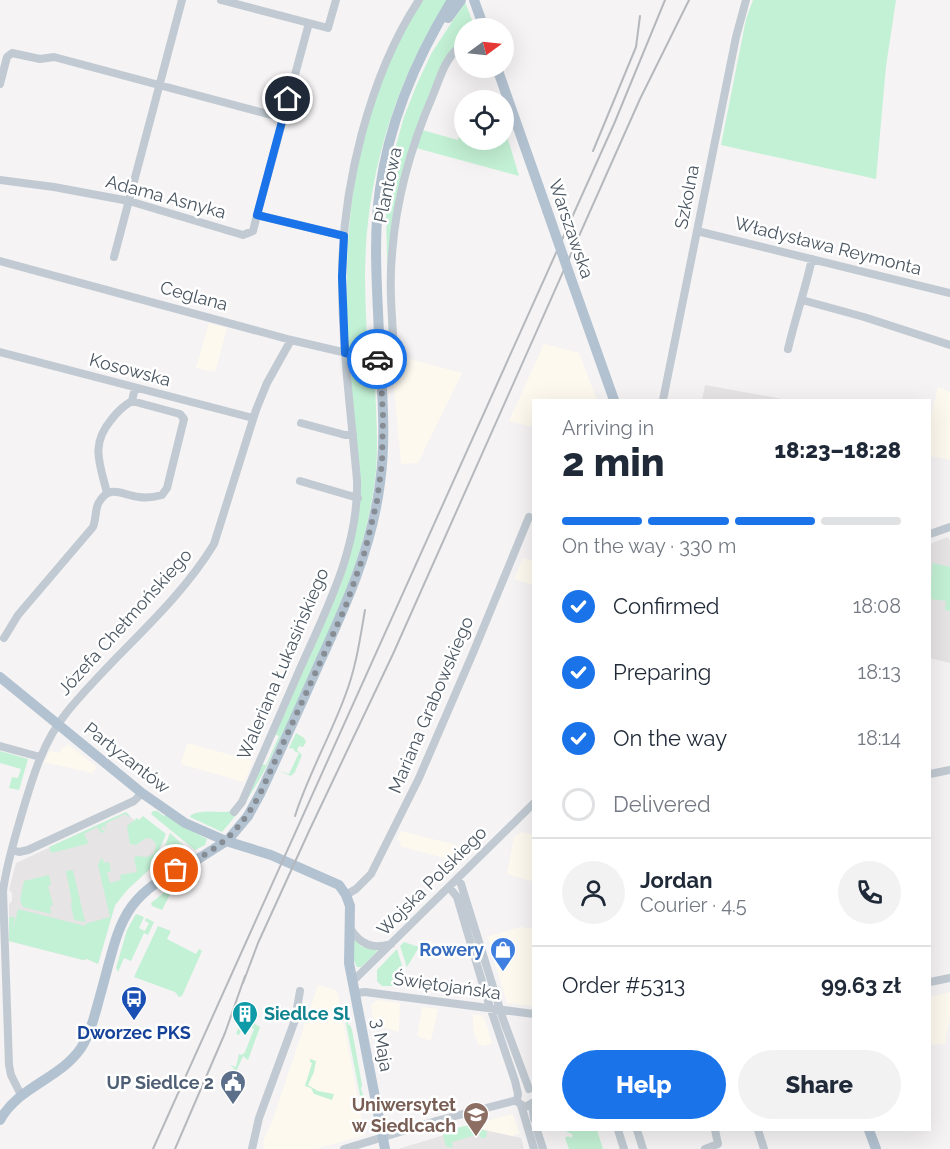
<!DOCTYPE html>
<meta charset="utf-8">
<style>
:root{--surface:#fff;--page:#f2f2f3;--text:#1f2937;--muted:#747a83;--line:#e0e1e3;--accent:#1a73e8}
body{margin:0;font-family:Raleway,sans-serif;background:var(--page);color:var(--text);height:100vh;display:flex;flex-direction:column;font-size:22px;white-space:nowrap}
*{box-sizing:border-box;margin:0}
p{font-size:20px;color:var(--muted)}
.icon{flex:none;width:33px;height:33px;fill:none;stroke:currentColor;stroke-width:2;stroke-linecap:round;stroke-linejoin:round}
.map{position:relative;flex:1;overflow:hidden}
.details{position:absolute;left:532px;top:399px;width:399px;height:732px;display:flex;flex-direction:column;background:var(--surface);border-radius:0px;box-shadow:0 6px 24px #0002}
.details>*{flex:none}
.needle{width:39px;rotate:75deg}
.tools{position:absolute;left:454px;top:18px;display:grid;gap:12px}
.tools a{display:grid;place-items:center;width:60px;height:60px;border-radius:50%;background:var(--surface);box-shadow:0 6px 24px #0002;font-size:30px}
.pin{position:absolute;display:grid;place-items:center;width:51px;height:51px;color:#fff;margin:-26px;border:3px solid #fff;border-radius:50%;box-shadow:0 2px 6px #0007}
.courier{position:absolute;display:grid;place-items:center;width:60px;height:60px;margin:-30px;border:4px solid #1a73e8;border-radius:50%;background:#fff;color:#222;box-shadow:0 2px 8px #0007}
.summary em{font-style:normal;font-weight:800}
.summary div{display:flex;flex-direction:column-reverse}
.summary{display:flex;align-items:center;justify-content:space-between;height:102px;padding:0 30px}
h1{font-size:39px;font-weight:800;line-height:45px}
.bar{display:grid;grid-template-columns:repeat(4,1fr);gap:9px 6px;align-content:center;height:72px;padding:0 30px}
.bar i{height:8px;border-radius:4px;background:var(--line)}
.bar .current{background:var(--accent)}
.bar p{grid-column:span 4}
.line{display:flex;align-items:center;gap:15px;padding:0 30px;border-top:2px solid var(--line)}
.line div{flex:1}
.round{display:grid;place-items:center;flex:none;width:63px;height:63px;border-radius:32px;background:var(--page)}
ol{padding:0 30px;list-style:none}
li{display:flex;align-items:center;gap:18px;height:66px}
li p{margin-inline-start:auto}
li .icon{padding:6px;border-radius:50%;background:var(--accent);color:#fff;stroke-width:4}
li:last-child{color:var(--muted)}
li i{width:33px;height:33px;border:3px solid var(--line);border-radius:50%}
.cta{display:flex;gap:12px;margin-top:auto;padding:12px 30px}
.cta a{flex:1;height:69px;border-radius:36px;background:var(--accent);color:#fff;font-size:24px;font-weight:800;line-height:69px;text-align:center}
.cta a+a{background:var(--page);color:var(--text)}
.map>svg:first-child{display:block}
.commercial{fill:#fdf9ef}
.education{fill:#e6e4e5}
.green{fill:#c3f1d5}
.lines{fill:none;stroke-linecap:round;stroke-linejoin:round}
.minor{stroke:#c1cad2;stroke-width:8}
.major{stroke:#b3c2d1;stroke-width:10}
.rail{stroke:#b5b8bd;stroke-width:2}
.major-bridge{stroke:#b3c2d1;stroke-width:10}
.done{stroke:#868d94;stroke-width:6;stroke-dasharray:0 10.8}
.route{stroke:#1a73e8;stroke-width:8}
.labels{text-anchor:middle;stroke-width:5;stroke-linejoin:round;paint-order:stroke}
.street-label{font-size:18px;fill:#4a5661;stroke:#fff}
.shop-label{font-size:18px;font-weight:bold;fill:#366cbe;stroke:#fff;text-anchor:end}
.culture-label{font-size:18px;font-weight:bold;fill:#0d838f;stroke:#fff;text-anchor:start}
.transit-label{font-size:18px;font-weight:bold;fill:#164399;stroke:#fff}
.service-label{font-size:18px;font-weight:bold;fill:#4e5e75;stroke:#fff;text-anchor:end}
.education-label{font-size:18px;font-weight:bold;fill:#785e54;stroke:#fff;text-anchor:end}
</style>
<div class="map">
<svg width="950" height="1149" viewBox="0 0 950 1149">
<rect width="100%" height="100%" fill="#f5f3f3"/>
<path class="commercial" d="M209 323 227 328 215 372 196 368Z
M544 344 579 353 597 400H534V427L509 421Z
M391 354 462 373 418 463 401 464Z
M938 387 950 392V460L930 456V420Z
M523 558 534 561V585L514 579Z
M187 743 253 761 244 782 181 764Z
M67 744 97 767 92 773 44 762 50 751 60 753 62 747 64 748Z
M401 831 456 845 467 855 458 864 457 863 454 867 444 858 400 846 401 841 397 840Z
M521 832 534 835V882L507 874 514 837Z
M520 927 534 929V1006L507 1003 492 954 494 953 487 937Z
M318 985 336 990 338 994 365 1135 316 1149H264L263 1141 272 1122Z
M950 992V1019L945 1044 930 1045V997Z
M376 1000 400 1003 399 1032 373 1025 371 1005Z
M422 1007 438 1009 431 1041 417 1036Z
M473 1014 482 1016 485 1020 492 1043 484 1046 478 1044 473 1029Z
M513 1114 520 1133 512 1136 513 1138 471 1127 470 1125Z"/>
<path class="education" d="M705 385 788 400H702Z
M948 537 950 541V663L930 658V544Z
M126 812 137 823 165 836 151 868 128 889 115 905 98 964 87 959 83 960 9 941V904L12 901V893L9 890 16 863Z
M471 1127 521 1138 524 1149H398Z"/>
<path class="green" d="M423 0H447C394 84 365 178 365 278 365 303 367 327 367 351L364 353 352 350 349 347C340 229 356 99 423 0Z
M753 0H896L886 66 876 179 721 145 746 19Z
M465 2 475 28H465V40L444 62 394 220 389 347 386 211 396 181 397 171 393 156 404 117 417 84 431 54Z
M464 116 465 140H504V126L519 176 416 148 422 130 458 140Z
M356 373 371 378 373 383H375C376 415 379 447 375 479 366 557 331 627 299 698 276 748 259 790 222 832L190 817 191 815C204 808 218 814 232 811L261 764 266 765 279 736 274 734 341 584 359 512 350 376Z
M932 563 950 567V611L945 610 946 601 930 599Z
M296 733 304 738 306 742 303 747 299 746 297 750 302 755 295 772 291 776 279 771 289 774 299 753 294 751V749L289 748Z
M0 751 28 759 19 790 9 788 12 777 18 778 21 769 0 763Z
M153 811H157L164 816 166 814 186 828 207 839 205 845 195 850 151 814Z
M126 812 130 816 128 817 125 814 105 824 107 831 104 826 100 828 105 832 101 833 97 827 84 834 88 842 87 844 51 853 49 847Z
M143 816 166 834 151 868 128 889 115 905 98 964 87 959 83 960 9 941V917H15L12 933 18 909 85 926V924L110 917 98 865 102 857 104 863 109 862 111 871 107 873 110 883 121 880 120 875 137 872 134 858 136 856 147 857 154 854 156 844 152 839 146 838 136 845 130 844 127 826 137 818 139 820Z
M170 833 191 852 156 872 155 871Z
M73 870 85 922 74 920 71 904 72 902 66 871Z
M49 875 51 885 48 886 53 905 50 906 51 914 23 907 20 900 24 881Z
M182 881 180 888 174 887 162 910 152 906 151 903 165 892Z
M136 914 144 917 139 928 145 931 149 923 145 921 146 918 154 922 148 935 144 933 131 961 124 958 118 972 116 968 127 930Z
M158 926 171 931 167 939 196 954 199 949 202 951 182 996 179 997 175 992 134 977Z
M354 939 361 946 378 951 361 967H357L354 961Z
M404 942 419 947 407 967 400 946Z
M397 949 404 973 396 986H382L377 981V970Z
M348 1012V1025H350L352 1030 362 1085 361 1089 365 1100H361L344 1013Z
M243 1017 255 1022V1024L260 1027 248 1060 243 1056 236 1072 229 1069 233 1070 234 1068 230 1065 236 1067 239 1054 242 1055 245 1052 254 1029 251 1027 252 1023 245 1021 239 1035 236 1034Z
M310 1059 316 1061 314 1072 308 1085 318 1091 334 1094 332 1100 314 1094 311 1088 305 1086 312 1063 310 1062Z
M470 1125 471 1127 487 1131 486 1138H481L479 1134 452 1142 453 1148 446 1146 442 1131Z
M564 1130H597L603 1149H569L565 1138 568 1136 571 1138 573 1135Z"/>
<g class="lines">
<path class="minor" d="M221 0 328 28 336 0
M0 84 7 57 12 53 40 59 54 57 283 118
M0 180 54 187 129 201 243 235 253 231 257 215 344 236
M257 215 309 23
M697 231 950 293
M114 257 182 0
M0 261 291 340 368 358 380 359
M802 300 864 317 950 345
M394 349C392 317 389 286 392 254 396 199 411 146 433 95 442 73 445 57 465 42
M788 349C795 319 805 290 812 259
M0 352 253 418
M663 400 736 37 746 0
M301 423 345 435H353
M300 481 358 498
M107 493C100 464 90 445 111 420 117 412 123 406 132 401
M930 534 950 527
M4 638 18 615 93 527C96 520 95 511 98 504 109 483 121 495 139 497 146 498 155 497 162 495L167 488 184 419 180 414 132 401 135 388
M0 746 40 757
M930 774 950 770
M234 812 242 802C261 758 280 715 299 671 326 610 359 548 357 480 351 413 342 346 342 279 342 188 369 76 419 0
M12 850 19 852 28 850 134 801 142 793
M457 879 461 884 503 1019 529 1089
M449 887 457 897 486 995 515 1081 518 1094 517 1100
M346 895 356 889 371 874 419 778 473 653 529 517
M350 928C360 944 372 950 391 944
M353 981 534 803
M930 982 950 978
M356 993 365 992 534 1014
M21 1095 11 1075 9 1065 3 891C6 867 13 844 20 820 31 783 41 744 67 712 114 654 175 608 214 544L256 410 267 383 291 340
M519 1103 525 1107 534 1102
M532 1104 534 1119
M521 1105 534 1149
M537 1130 543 1149
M618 1130 624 1149
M637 1130 643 1149
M758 1130 764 1149
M252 1149 259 1118 295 1020 300 991
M344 1149 436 1121 517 1100
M705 1149 718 1144 715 1130"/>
<path class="major" d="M474 0 484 28
M448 18 461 0
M497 68 547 210
M570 276 614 400
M0 677 142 793 185 823 226 841 271 855 339 885 346 895 350 906 349 963 385 1149
M248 816 260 794C280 752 299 709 318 666 345 607 372 548 380 483 387 433 381 383 379 334 377 285 373 237 380 189 389 122 417 57 452 0
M0 1120C19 1086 60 1079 81 1048 91 1032 95 1014 100 996 122 917 119 898 198 859
M869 1130 876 1149"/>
<path class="rail" d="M593 151 636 47 640 16
M295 816C308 775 330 737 345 696 356 668 360 639 365 610
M243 983 258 943 310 829 393 654 640 99 689 0
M153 1149 614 124 665 0
M175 1149 225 1033 245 976"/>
<path class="major-bridge" d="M547 210 570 276
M198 859 228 840 248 816"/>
</g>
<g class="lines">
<path class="done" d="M176 870C218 849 236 837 260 794L345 608 365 551 377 501 382 463 383 416 380 359H377"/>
<path class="route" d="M288 99 257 215 344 236 342 277 345 353 377 359"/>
</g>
<defs>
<symbol id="shop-pin" viewBox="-11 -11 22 30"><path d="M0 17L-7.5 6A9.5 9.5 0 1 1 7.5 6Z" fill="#3f7fe0" stroke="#fff"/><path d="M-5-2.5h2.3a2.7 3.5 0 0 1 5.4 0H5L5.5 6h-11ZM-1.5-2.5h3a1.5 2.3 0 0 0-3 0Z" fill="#fff"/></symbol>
<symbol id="bus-pin" viewBox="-11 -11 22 30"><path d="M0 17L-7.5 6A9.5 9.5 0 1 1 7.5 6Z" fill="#1a4fb4" stroke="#fff"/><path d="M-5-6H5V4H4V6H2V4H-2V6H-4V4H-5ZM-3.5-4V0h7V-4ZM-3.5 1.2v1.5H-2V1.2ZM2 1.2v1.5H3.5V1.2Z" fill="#fff"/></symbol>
<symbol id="building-pin" viewBox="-11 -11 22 30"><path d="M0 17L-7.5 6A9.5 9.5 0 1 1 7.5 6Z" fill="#0f9aa8" stroke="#fff"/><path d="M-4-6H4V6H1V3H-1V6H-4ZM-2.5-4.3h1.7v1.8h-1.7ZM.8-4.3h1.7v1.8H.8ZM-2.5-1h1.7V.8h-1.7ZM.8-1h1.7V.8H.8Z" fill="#fff"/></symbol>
<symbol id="civic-pin" viewBox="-11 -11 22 30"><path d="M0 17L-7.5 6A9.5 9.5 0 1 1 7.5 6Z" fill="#5c6f8a" stroke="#fff"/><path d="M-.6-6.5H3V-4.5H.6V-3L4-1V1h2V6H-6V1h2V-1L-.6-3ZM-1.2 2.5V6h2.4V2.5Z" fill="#fff"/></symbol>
<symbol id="university-pin" viewBox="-11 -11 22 30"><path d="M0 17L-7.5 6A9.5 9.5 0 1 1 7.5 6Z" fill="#8d6e63" stroke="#fff"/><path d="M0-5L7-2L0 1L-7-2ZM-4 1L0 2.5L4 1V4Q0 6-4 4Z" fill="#fff"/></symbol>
</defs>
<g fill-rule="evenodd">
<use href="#shop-pin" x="488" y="935" width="30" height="40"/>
<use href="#bus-pin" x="119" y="984" width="30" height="40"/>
<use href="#building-pin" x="230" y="999" width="30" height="40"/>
<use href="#civic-pin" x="218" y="1068" width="30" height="40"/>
<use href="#university-pin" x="461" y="1100" width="30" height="40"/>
</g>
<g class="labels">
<g class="street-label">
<text transform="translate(388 185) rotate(-78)" y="6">Plantowa</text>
<text transform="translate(166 197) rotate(15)" y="6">Adama Asnyka</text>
<text transform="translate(687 197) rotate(-79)" y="6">Szkolna</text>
<text transform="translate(571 229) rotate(71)" y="6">Warszawska</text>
<text transform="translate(828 246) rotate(14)" y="6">Władysława Reymonta</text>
<text transform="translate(194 296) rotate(15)" y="6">Ceglana</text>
<text transform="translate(130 370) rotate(15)" y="6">Kosowska</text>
<text transform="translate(125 622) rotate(-48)" y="6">Józefa Chełmońskiego</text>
<text transform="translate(283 664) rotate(-67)" y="6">Waleriana Łukasińskiego</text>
<text transform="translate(431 705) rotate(-67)" y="6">Mariana Grabowskiego</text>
<text transform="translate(127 758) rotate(38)" y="6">Partyzantów</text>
<text transform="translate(432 881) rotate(-45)" y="6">Wojska Polskiego</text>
<text transform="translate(447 986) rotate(8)" y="6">Świętojańska</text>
<text transform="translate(382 1045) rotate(80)" y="6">3 Maja</text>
</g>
<g class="shop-label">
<text x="484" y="956">Rowery</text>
</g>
<g class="culture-label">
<text x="264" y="1020">Siedlce Sl</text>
</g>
<g class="transit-label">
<text x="134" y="1039">Dworzec PKS</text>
</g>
<g class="service-label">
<text x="214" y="1089">UP Siedlce 2</text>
</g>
<g class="education-label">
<text x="456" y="1111">Uniwersytet<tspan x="456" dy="21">w Siedlcach</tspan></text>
</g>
</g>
</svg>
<div class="tools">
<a><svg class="needle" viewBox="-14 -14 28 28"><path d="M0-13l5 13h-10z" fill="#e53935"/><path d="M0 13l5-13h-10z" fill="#747a83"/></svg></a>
<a><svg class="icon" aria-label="locate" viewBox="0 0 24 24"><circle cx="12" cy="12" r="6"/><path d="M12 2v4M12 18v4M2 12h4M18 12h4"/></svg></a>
</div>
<div class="pin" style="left:176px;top:870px;background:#ea580c"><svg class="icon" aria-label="bag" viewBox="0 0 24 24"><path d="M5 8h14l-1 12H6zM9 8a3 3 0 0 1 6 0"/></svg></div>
<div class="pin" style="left:288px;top:99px;background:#1f2937"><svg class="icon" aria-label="home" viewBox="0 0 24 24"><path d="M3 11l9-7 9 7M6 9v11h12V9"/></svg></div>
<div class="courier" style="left:377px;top:359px"><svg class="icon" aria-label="car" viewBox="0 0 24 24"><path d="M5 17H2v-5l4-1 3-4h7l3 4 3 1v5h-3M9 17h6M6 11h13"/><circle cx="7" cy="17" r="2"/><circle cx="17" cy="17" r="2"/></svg></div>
<section class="details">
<div class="summary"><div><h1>2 min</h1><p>Arriving in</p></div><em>18:23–18:28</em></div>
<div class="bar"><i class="current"></i><i class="current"></i><i class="current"></i><i></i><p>On the way · 330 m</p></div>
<ol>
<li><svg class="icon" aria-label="check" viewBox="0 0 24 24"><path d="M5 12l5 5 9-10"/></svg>Confirmed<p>18:08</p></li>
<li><svg class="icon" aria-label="check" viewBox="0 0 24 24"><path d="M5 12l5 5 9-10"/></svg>Preparing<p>18:13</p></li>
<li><svg class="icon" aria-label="check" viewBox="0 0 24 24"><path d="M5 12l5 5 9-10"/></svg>On the way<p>18:14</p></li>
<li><i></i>Delivered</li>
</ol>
<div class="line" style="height:108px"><a class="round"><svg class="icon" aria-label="person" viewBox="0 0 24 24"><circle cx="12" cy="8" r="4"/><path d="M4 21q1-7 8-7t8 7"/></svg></a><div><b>Jordan</b><p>Courier · 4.5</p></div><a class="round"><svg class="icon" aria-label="phone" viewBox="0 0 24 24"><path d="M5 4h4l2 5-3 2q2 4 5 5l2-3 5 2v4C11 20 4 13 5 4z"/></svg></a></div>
<div class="line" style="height:78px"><div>Order #5313</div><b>99.63 zł</b></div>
<div class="cta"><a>Help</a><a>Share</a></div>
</section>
</div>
